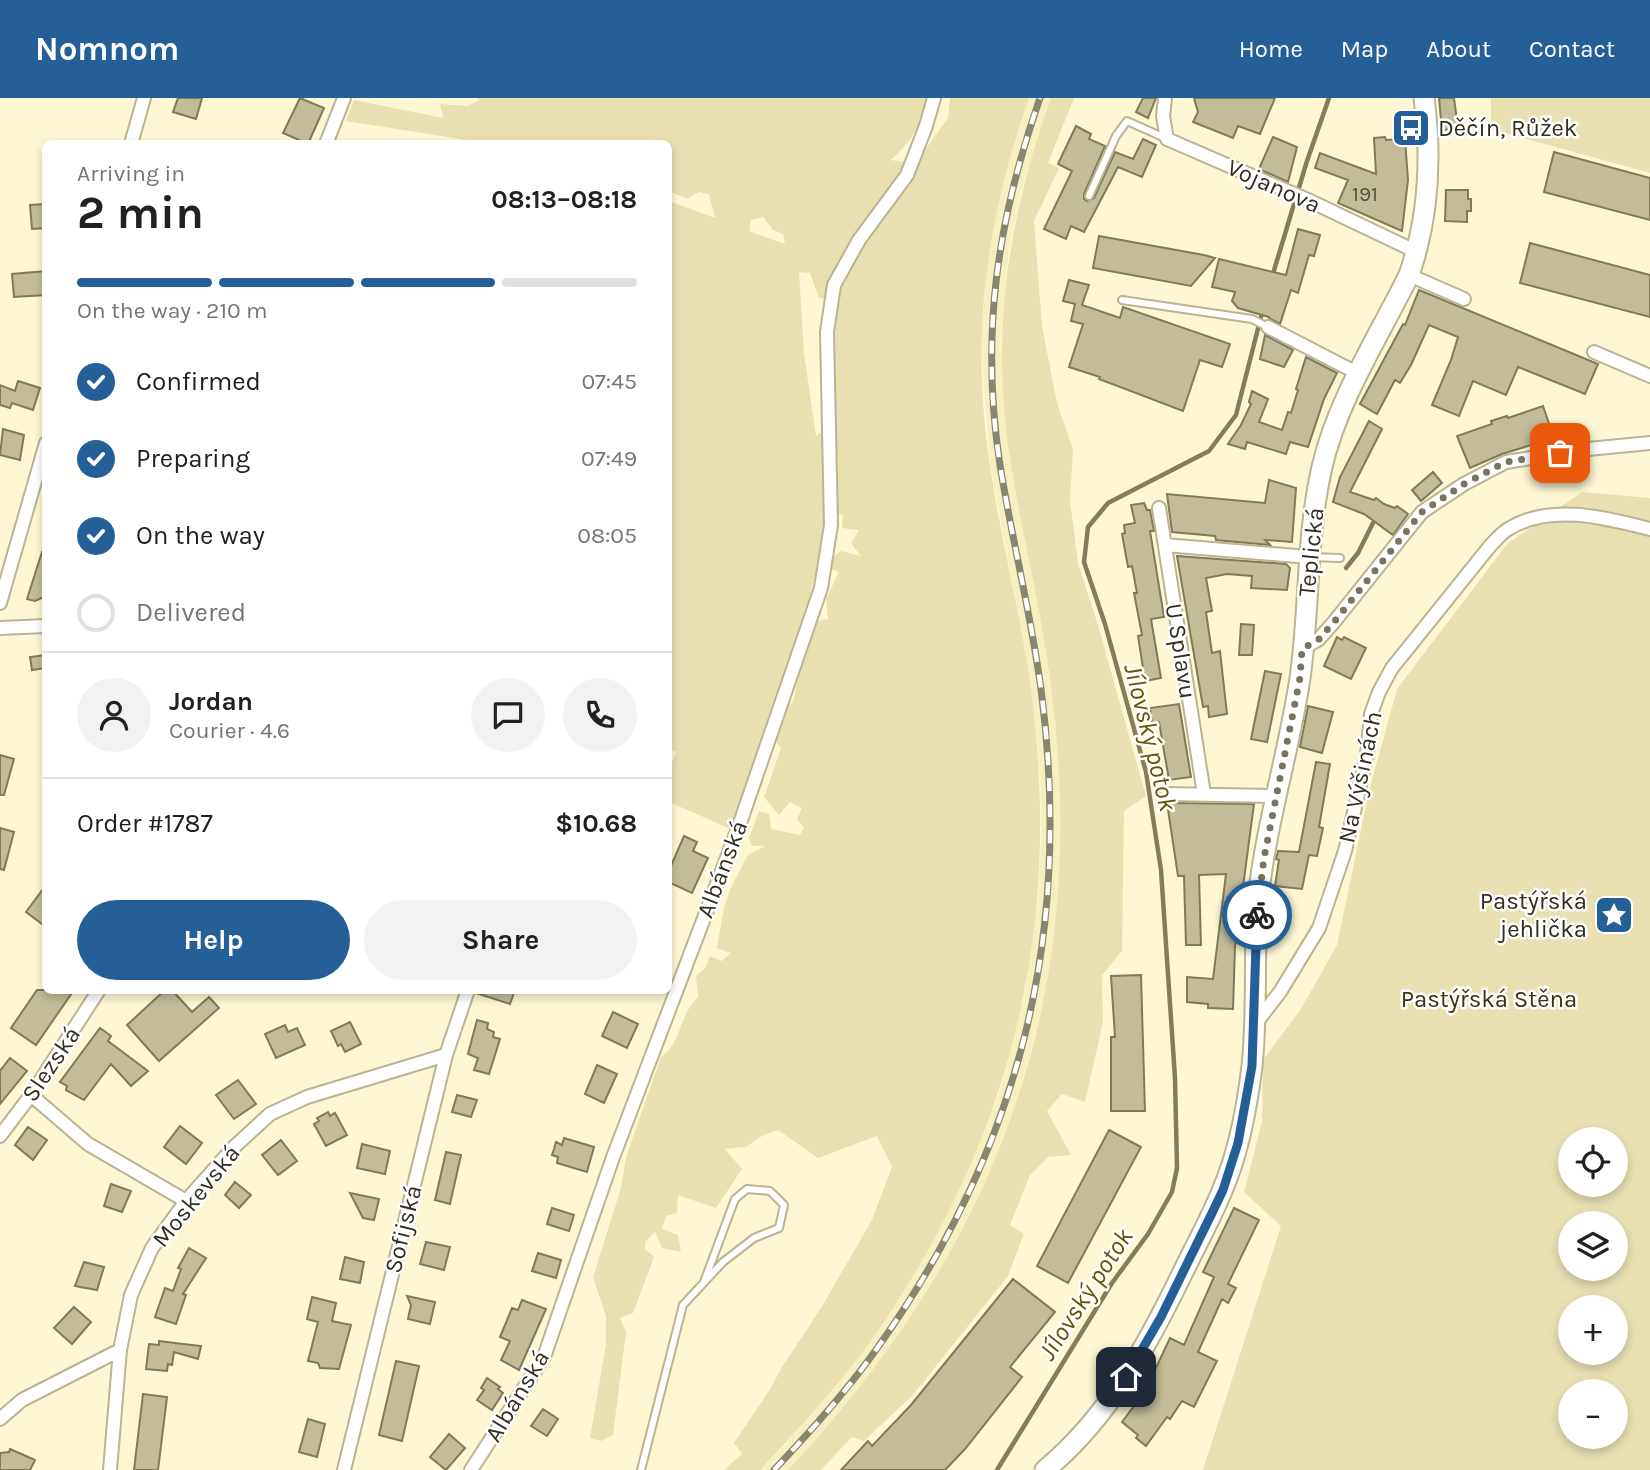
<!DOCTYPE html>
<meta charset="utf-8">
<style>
:root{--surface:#fff;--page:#f2f2f2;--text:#202124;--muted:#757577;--line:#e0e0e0;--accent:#246097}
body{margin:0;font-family:Karla,sans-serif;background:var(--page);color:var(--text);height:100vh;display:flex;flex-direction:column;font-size:26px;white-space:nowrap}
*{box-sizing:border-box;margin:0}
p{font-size:23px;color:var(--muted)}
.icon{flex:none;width:38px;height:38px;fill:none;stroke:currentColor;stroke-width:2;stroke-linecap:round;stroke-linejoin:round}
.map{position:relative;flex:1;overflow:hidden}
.details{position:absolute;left:42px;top:42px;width:630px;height:854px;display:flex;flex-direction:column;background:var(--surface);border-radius:10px;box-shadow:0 4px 10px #0003}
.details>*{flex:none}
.fabs{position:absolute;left:1558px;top:1029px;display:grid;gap:14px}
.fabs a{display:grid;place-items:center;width:70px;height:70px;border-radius:50%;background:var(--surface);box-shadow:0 4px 10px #0003;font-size:35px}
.pin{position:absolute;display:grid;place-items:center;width:60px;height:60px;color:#fff;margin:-30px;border-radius:14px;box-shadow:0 4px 10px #0006}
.courier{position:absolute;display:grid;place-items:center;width:70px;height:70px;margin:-35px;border:5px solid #246097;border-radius:50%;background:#fff;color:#222;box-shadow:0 2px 9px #0007}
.overview em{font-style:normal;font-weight:700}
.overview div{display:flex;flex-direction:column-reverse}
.overview{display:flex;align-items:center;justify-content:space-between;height:119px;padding:0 35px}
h1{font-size:46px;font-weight:700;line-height:52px}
.bar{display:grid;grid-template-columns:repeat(4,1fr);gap:10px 7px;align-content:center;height:84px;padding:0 35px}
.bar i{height:9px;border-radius:5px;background:var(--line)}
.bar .selected{background:var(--accent)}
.bar p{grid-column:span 4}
.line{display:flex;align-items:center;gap:18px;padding:0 35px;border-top:2px solid var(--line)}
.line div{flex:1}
.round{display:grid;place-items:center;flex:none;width:74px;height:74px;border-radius:37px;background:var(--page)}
ol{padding:0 35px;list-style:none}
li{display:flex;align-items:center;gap:21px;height:77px}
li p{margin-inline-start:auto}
li .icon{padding:7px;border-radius:50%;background:var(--accent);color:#fff;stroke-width:4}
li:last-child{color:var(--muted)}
li i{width:38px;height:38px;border:4px solid var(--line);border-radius:50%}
.primary-button{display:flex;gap:14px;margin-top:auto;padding:14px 35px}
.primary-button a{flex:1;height:80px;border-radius:42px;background:var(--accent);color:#fff;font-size:28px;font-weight:700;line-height:80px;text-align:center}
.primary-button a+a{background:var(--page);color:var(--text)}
header{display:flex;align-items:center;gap:42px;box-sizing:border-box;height:98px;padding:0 35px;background:var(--accent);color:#fff}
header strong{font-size:33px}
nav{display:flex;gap:38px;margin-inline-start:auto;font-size:24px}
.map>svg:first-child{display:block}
.built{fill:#f6efc2}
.green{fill:#e8e0b1;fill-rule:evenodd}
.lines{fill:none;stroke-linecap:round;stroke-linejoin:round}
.stream{stroke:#847d58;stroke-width:4.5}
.building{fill:#c2bc99;stroke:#807a59;stroke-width:2}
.lane-casing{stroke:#bab492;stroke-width:10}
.street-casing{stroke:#bab492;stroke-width:16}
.primary-casing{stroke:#bab492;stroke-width:23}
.lane{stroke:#fff;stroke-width:6}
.street{stroke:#fff;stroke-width:12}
.primary{stroke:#fff;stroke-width:19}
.rail-casing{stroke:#8a866e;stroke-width:7}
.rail{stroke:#fff;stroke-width:4.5;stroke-dasharray:13;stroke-linecap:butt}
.done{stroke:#79745f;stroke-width:7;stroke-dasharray:0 12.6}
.route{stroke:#246097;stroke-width:9}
.labels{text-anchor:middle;stroke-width:5;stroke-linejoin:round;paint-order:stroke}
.number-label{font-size:21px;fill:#55523e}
.poi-label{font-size:24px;fill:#312e20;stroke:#fff;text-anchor:start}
.street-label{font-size:24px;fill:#312e20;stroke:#fff}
.park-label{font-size:24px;fill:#3a330c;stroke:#fff}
.water-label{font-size:26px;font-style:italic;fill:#635600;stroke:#fff}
</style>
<header>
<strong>Nomnom</strong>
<nav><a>Home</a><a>Map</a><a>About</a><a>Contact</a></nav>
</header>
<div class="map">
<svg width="1650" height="1372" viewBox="0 0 1650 1372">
<rect width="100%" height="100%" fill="#fef7d3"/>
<path class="built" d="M1029 0H1051L1022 90 1009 153 1001 244 1010 363 1043 536 1058 643 1061 690 1062 745 1059 801 1045 898 1019 998 1002 1045 985 1087 948 1159 917 1211 885 1258 847 1306 788 1372H760L785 1346 900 1200 930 1149 966 1078 1000 992 1025 894 1038 799 1041 745V691L1037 645 1023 540 990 366 981 244 988 150 1002 85Z"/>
<path class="green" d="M477 0H926C918 31 915 40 891 62L907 64 925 52 948 20 950 0H1029C986 123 970 238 990 368 1001 443 1021 516 1031 592 1063 833 1011 1045 870 1244 837 1290 798 1331 760 1372H724L742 1356 734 1345 769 1293 782 1269 821 1210 872 1122 892 1069 877 1038 818 1060 778 1032 762 1038 746 1049 725 1051 742 1071 716 1110 678 1097 677 1115 666 1118 662 1131 678 1137 681 1154 662 1150 655 1134 645 1144V1151L654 1159 633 1215 620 1220 626 1234 613 1337 601 1343 590 1340 606 1246V1218L593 1179 621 1090 626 1059 661 959C681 946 680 915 698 899L696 878 705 870 710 858 722 863 731 855 717 850 724 809 731 789 748 757 765 748H752L749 740 759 713 769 716 771 731 800 737 804 729 797 721 802 710 790 704 779 717 764 699 781 650 770 637 778 613 793 604 801 568 793 564 733 732 669 704V672L676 654 668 650 669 103 715 120 709 96 699 94 687 101 669 93 668 46 486 45 346 23 354 2 443 20 440 6 467 8 480 2ZM763 119 773 132 783 136 785 146 749 133 751 122ZM799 174 810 175 819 200 836 201 831 233 833 326 816 338 804 255ZM835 416 843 417 842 430 859 432 851 445 861 458 841 453 829 461 828 470 839 474 826 501 828 521 809 524 802 529 818 468 819 454 826 456Z
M1051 0H1074L1048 65 1059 70 1034 123 1042 228 1057 305 1073 351 1070 403 1078 465 1098 527 1146 698 1124 713 1122 853 1102 877 1103 924 1085 1004 1062 996 1047 1013 1071 1057 1048 1059 1030 1077 1010 1127 1024 1136 1008 1178 913 1297 864 1343 852 1339 821 1372H788C998 1148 1092 897 1051 590 1042 515 1023 441 1011 367 990 237 1007 123 1051 0Z
M1491 0H1650V75L1491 31Z
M1582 394 1650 400V1372H1203L1281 1128 1244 1094 1262 1023 1263 962 1301 911 1337 847 1369 693 1397 591 1507 446ZM1570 1041H1615V1087H1570ZM1570 1125H1615V1171H1570ZM1570 1209H1615V1255H1570ZM1570 1293H1615V1339H1570Z"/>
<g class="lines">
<path class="stream" d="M1272 179 1307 63 1329 0
M1346 470 1358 455 1373 425
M997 1372 1112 1185 1148 1136 1172 1094 1177 1070 1175 980 1161 772 1146 674 1105 526 1084 464 1088 429 1108 405 1209 353 1236 317 1263 211"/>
</g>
<path class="building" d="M178 0H202L196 21 173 14Z
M300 0 324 10 308 46 283 35Z
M1143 0H1156L1148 20 1136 14Z
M1194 0H1275L1260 36 1238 28 1233 40 1193 24 1198 14Z
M1439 0H1454L1458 31 1442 32Z
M1076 28 1091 36 1089 41 1105 48 1084 96V101L1087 103 1094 100 1115 54 1133 61 1143 41 1156 47 1142 79 1118 69 1084 134 1071 128 1066 141 1044 131 1072 73 1058 66Z
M1273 39 1297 49 1288 84 1259 71Z
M1385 39 1386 42 1405 41 1408 82 1402 133 1338 105 1348 82 1315 70 1320 55 1376 76 1374 40Z
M1554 54 1650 80V122L1544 94Z
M1446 92H1468V101H1471V113H1467V124L1445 123Z
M46 106V130L32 131 30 107Z
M1298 131 1320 137 1314 158 1309 157 1298 195 1291 192 1280 226 1269 220V219L1238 210 1232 203 1235 194 1212 189 1219 161 1286 177Z
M1099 138 1204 157 1215 160 1191 188 1093 170Z
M1530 145 1650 177V219L1520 185Z
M46 173V197L14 199 12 176Z
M1069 182 1089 187 1082 207 1120 220 1123 209 1230 246 1222 269 1200 262 1183 313 1099 281 1100 279 1069 269 1083 226 1071 223 1075 206 1063 203Z
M1419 192 1598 266 1585 296 1518 269 1506 297 1473 283 1459 318 1432 307 1451 262 1458 239 1429 227 1411 267 1400 285 1395 282 1377 316 1360 306 1403 226 1405 227Z
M1265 237 1293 252 1284 269 1260 261Z
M1306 259 1337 275 1324 301 1308 349 1290 344 1286 356 1247 344 1245 351 1228 346 1241 327 1251 306 1249 304 1252 293 1268 301 1259 324 1282 332 1288 314 1291 315 1298 292 1296 291Z
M18 283 40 290 33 312 12 305 10 310 0 307V287L15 293Z
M1543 308 1554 340 1502 356 1470 370 1457 338 1492 326 1491 323 1507 318 1508 320Z
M1369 323 1382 331 1350 394 1374 402 1376 400 1384 406 1395 410 1397 408 1408 416 1393 437 1364 416 1333 404 1340 379Z
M3 331 24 337 20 362 0 357Z
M1433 374 1442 385 1421 403 1412 392Z
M1269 382 1296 390 1292 444 1265 442 1270 447 1216 442 1215 438 1172 434 1167 396 1265 405Z
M1144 405 1147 412H1150L1154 433H1150L1164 519 1151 521 1161 580 1145 583 1138 538 1142 537 1134 495H1137L1132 468 1128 469 1122 436 1125 435 1124 427 1135 425 1131 407Z
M42 454 46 455V498L35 503 27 501Z
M1177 458 1286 466 1290 470 1287 492 1251 490 1252 478 1227 476 1206 480 1212 513 1206 514 1212 555 1220 553 1227 616 1209 619 1208 608 1203 609Z
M1241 526 1254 527 1252 557H1239Z
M1337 539 1342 542 1344 539 1366 550 1351 581 1324 568Z
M46 557V570L32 572 30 559Z
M1265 573 1281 576 1267 644 1251 641Z
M1179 606 1191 679 1169 682 1159 624 1152 625 1150 610Z
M1308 608 1333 614 1322 655 1300 649Z
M0 657 14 661 4 697H0Z
M1316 664 1330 666 1319 729 1323 730 1317 758 1309 757 1302 791 1275 788 1279 762 1276 761 1278 753 1299 754Z
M1167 705 1254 706 1235 849 1233 911 1208 910V906L1187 904V879L1213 881 1226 776 1199 777 1201 847H1186L1184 778H1178Z
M0 730 14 734 4 772 0 771Z
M684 738 697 744 693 753 708 760 692 795 668 784 670 770Z
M46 787V829L26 814Z
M1141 877 1145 1013H1111V939H1115L1111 878Z
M37 892H74L36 947 11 930Z
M165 892H172L192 914 209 899 219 910 159 963 127 927Z
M477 892H515L510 906 476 895Z
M613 914 638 926 627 950 602 938Z
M477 922 488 925 487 931 494 934 493 939 500 941 489 976 474 972 478 960 468 956Z
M350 924 361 946 345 954 341 946 338 948 331 933Z
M285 927 288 934 297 930 305 947 276 960 265 936Z
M100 930 111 938 108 943 148 973 131 988 111 966 84 1002 66 992 67 988 60 984Z
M10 960 27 973 0 1006V973Z
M597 967 617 976 604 1005 585 996Z
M238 982 256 1006 234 1021 216 997Z
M457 997 477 1002 471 1019 452 1014Z
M328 1014 330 1018 335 1015 347 1037 326 1048 314 1026 319 1023 317 1020Z
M180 1028 202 1045 186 1066 164 1049Z
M28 1029 47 1042 33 1062 15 1047Z
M1109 1032 1141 1049 1068 1185 1037 1168Z
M564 1040 594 1049 587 1074 557 1065 558 1059 552 1057 554 1051 556 1044 562 1047Z
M281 1042 297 1063 278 1077 262 1057Z
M362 1046 390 1053 385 1076 357 1070Z
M446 1054 461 1057 450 1106 435 1102Z
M235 1084 251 1097 239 1110 225 1097Z
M111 1086 131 1093 122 1114 104 1108Z
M350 1095 379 1101 374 1122 363 1120Z
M552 1110 574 1117 569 1133 547 1126Z
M1234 1110 1259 1122 1228 1186 1236 1190 1228 1205 1222 1201 1198 1254 1217 1263 1194 1309 1182 1303 1170 1321 1167 1319 1146 1348 1136 1340 1138 1337 1122 1324 1145 1293 1170 1240 1184 1247 1214 1179 1203 1174Z
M426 1144 450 1149 444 1172 420 1166Z
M189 1150 206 1160 183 1196 186 1197 176 1226 155 1219 165 1190 173 1193 181 1171 178 1170Z
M538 1155 561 1162 556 1180 532 1173Z
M345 1159 364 1164 360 1185 340 1181Z
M84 1164 104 1169 97 1192 75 1188Z
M1013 1181 1055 1214 1010 1269 1022 1279 965 1351 945 1372H841L868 1343 872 1348 911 1307Z
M407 1198 435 1204 430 1226 408 1221 411 1207Z
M312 1199 336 1205 332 1223 351 1227 339 1271 320 1270 318 1265 308 1263 318 1224 307 1221Z
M522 1202 546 1211 519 1272 501 1262 510 1243 500 1239 512 1210 518 1212Z
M74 1209 91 1224 72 1246 54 1230Z
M159 1243 175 1245 201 1248 198 1261 174 1254 172 1267 168 1266 167 1273 146 1271 149 1246 159 1247Z
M396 1263 419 1268 402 1343 379 1337Z
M487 1280 500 1289 498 1291 503 1295 492 1312 477 1302 484 1292 481 1290Z
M143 1296 167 1299 158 1372H134Z
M543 1311 558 1321 547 1338 531 1328Z
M308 1321 325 1326 317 1359 299 1354Z
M449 1336 465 1350 446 1372 430 1359Z
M10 1351 35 1362 30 1372H0V1355L9 1354Z"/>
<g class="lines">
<defs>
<path id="lane" d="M1089 98 1116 38 1127 23 1165 40
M1122 202 1252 221 1268 229
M1311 459 1340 460
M641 1372 683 1207 723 1164 754 1140 779 1130 784 1107 770 1093 747 1091 735 1101 704 1184"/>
<path id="street" d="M1165 0 1163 18 1167 41 1308 102 1417 154
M131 46 144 0
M326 46 344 0
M1409 177 1464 201
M1268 229 1359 276
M1594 254 1650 278
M1159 410 1204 696
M1165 447 1309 459
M0 505 46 345
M0 530 46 528
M1302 551 1319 541 1334 524 1422 414 1464 386 1506 364 1588 351 1650 345
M1167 696 1275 698
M1256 925 1280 894 1319 830 1345 753 1367 657 1371 616 1379 594 1392 570 1490 448C1496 442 1502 434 1510 430 1552 405 1606 420 1650 431
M31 997 88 1046 186 1103
M0 1038 31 997 99 892
M0 1321 22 1302 120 1252
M110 1372 120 1252 131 1197 152 1150 186 1103 233 1050 270 1016 307 999 446 957
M344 1372 446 957 468 892
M471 1372 544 1259 612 1062 739 728 821 490 831 427 827 234 834 187 859 142 907 77 926 28 934 0"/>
<path id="primary" d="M1045 1372C1109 1319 1147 1248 1183 1174 1196 1147 1211 1120 1222 1093 1239 1054 1247 1010 1252 968 1258 913 1253 857 1258 801 1266 726 1289 654 1300 580 1310 510 1306 439 1322 369 1337 303 1379 238 1409 177 1429 119 1432 60 1424 0"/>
</defs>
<use href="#lane" class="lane-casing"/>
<use href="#street" class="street-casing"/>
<use href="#primary" class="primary-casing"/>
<use href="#lane" class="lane"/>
<use href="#street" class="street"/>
<use href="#primary" class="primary"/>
<defs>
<path id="rail" d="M774 1372C811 1333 847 1293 878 1249 1021 1048 1073 835 1041 591 1031 516 1012 442 1000 367 980 237 997 123 1040 0"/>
</defs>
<use href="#rail" class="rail-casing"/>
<use href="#rail" class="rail"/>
</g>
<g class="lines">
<path class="done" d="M1257 817 1264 760 1300 580 1302 551 1319 541 1334 524 1422 414 1464 386 1506 364 1560 355"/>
<path class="route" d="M1126 1279 1161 1219 1213 1113 1223 1092 1238 1045 1252 968 1257 817"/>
</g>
<defs>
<symbol id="bus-square" viewBox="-11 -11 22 22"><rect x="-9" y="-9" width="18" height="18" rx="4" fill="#246097" stroke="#fff"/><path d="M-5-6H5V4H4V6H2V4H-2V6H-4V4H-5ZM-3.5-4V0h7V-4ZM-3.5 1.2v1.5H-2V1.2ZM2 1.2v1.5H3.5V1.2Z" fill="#fff"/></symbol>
<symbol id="sight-square" viewBox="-11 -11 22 22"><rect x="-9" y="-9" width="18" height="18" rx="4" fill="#246097" stroke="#fff"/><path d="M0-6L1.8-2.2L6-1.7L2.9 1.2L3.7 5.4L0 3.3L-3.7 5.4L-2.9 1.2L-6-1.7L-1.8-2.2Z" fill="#fff"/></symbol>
</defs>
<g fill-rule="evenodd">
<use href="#bus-square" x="1389" y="8" width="44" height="44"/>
<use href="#sight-square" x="1592" y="795" width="44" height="44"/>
</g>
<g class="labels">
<g class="number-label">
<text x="1365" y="103">191</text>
</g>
<g class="poi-label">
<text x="1438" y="38">Děčín, Růžek</text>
<text x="1587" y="811" text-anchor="end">Pastýřská<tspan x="1587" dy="28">jehlička</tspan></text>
</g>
<g class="street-label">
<text transform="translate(1274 88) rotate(24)" y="8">Vojanova</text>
<text transform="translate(1311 454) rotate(-84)" y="8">Teplická</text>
<text transform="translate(1181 553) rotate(81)" y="8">U Splavu</text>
<text transform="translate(1360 679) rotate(-78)" y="8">Na Výšinách</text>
<text transform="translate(722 771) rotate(-69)" y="8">Albánská</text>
<text transform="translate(51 966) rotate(-56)" y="8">Slezská</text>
<text transform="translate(196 1098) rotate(-51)" y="8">Moskevská</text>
<text transform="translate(403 1131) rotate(-76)" y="8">Sofijská</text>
<text transform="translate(517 1298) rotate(-59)" y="8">Albánská</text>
</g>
<g class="park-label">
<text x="1489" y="909">Pastýřská Stěna</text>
</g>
<g class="water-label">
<text transform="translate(1151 639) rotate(76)" y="9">Jílovský potok</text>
<text transform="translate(1085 1196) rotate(-57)" y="9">Jílovský potok</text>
</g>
</g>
</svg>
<div class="fabs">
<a><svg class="icon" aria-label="locate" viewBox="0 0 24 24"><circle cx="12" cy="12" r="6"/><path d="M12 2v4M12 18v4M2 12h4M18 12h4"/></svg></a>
<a><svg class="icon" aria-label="layers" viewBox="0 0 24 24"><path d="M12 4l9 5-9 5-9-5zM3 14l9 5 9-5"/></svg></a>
<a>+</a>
<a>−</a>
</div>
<div class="pin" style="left:1560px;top:355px;background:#ea580c"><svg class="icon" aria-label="bag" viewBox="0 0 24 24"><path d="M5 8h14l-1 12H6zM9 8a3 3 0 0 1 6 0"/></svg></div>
<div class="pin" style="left:1126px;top:1279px;background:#1f2937"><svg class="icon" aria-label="home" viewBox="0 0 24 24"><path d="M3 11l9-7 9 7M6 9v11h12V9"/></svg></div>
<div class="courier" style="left:1257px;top:817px"><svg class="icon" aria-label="bike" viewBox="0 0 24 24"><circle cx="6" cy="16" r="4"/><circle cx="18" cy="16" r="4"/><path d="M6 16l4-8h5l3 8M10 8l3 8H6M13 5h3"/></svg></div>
<section class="details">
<div class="overview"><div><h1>2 min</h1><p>Arriving in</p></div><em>08:13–08:18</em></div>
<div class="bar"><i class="selected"></i><i class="selected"></i><i class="selected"></i><i></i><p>On the way · 210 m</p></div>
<ol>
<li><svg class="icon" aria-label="check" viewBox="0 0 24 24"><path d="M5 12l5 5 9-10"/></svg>Confirmed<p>07:45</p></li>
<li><svg class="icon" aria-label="check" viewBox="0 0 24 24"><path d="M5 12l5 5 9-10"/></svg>Preparing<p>07:49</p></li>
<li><svg class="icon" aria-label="check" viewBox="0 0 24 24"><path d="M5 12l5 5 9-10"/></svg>On the way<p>08:05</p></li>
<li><i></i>Delivered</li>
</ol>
<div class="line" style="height:126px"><a class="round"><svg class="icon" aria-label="person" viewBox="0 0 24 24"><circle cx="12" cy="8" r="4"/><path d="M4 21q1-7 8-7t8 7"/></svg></a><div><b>Jordan</b><p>Courier · 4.6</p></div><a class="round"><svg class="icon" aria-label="chat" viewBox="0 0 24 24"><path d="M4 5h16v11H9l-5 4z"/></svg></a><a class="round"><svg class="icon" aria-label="phone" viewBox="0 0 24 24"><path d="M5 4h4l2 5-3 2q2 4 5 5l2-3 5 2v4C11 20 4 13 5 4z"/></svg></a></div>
<div class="line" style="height:91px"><div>Order #1787</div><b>$10.68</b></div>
<div class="primary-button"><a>Help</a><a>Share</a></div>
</section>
</div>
